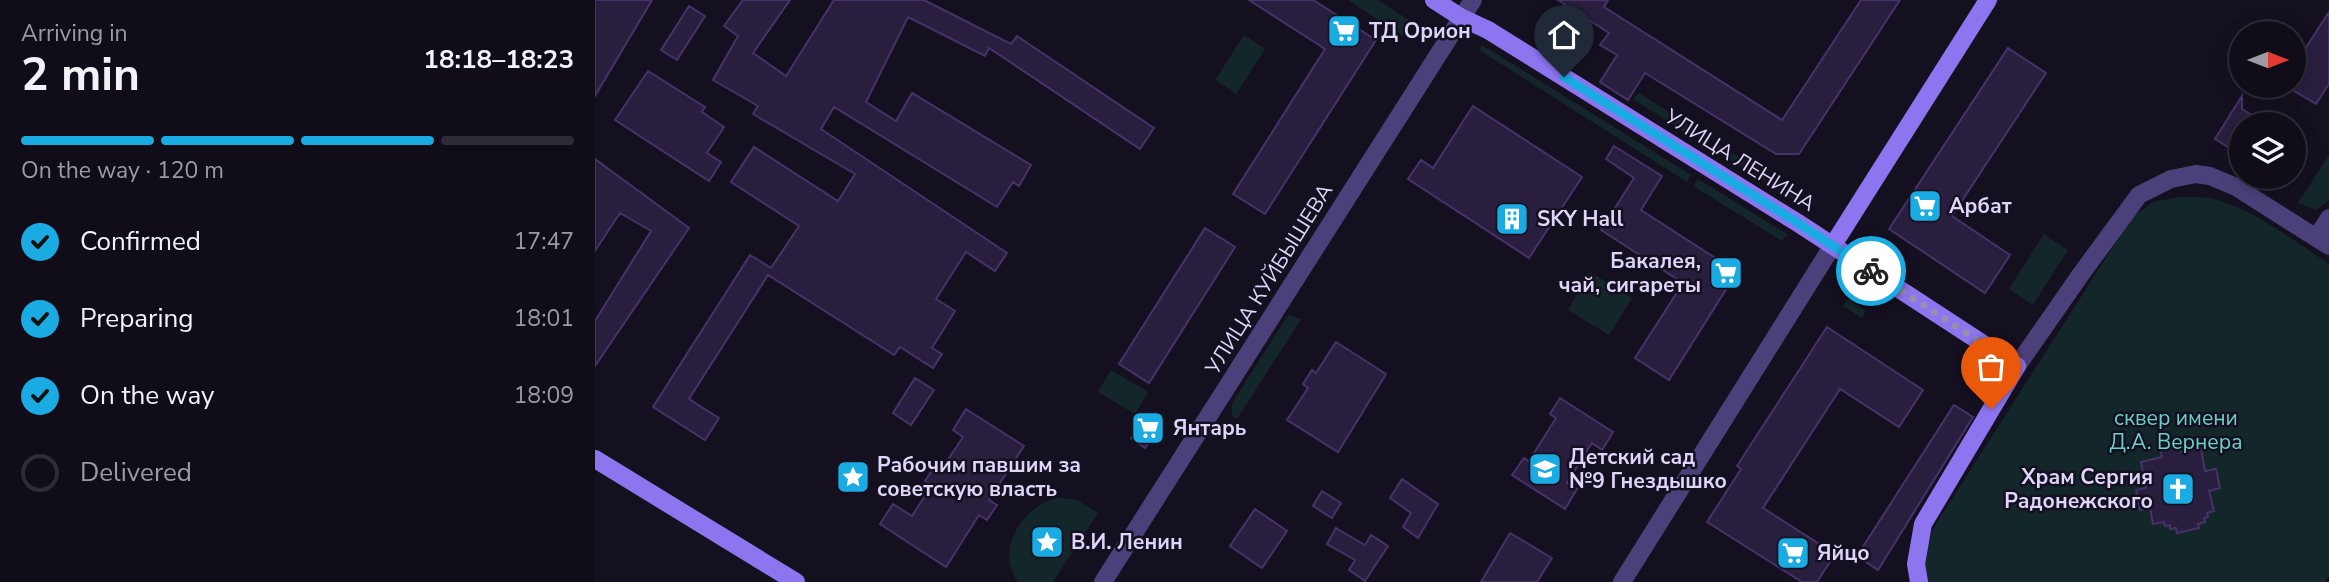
<!DOCTYPE html>
<meta charset="utf-8">
<style>
:root{--surface:#100c18;--page:#191521;--text:#f1f3f6;--muted:#9c9ba2;--line:#302c37;--accent:#19abe1}
body{margin:0;font-family:"Nunito Sans",sans-serif;background:var(--page);color:var(--text);height:100vh;display:flex;flex-direction:column;font-size:26px;white-space:nowrap}
*{box-sizing:border-box;margin:0}
p{font-size:23px;color:var(--muted)}
.icon{flex:none;width:38px;height:38px;fill:none;stroke:currentColor;stroke-width:2;stroke-linecap:round;stroke-linejoin:round}
.map{position:relative;flex:1;overflow:hidden}
.drawer{display:flex;flex-direction:column;background:var(--surface);width:595px}
.drawer>*{flex:none}
.needle{width:46px;rotate:90deg}
.tools{position:absolute;left:1634px;top:21px;display:grid;gap:14px}
.tools a{display:grid;place-items:center;width:77px;height:77px;border-radius:50%;background:var(--surface);box-shadow:0 4px 18px #0003,0 0 0 2px var(--line);font-size:35px}
.pin{position:absolute;display:grid;place-items:center;width:60px;height:60px;color:#fff;margin:-72px -30px;border-radius:50% 50% 50% 0;rotate:-45deg;box-shadow:0 0 7px #0007}
.pin .icon{rotate:45deg}
.courier{position:absolute;display:grid;place-items:center;width:70px;height:70px;margin:-35px;border:5px solid #19abe1;border-radius:50%;background:#fff;color:#222;box-shadow:0 2px 9px #0007}
.overview em{font-style:normal;font-weight:700}
.overview div{display:flex;flex-direction:column-reverse}
.overview{display:flex;align-items:center;justify-content:space-between;height:119px;padding:0 21px}
h1{font-size:46px;font-weight:700;line-height:52px}
.bar{display:grid;grid-template-columns:repeat(4,1fr);gap:10px 7px;align-content:center;height:84px;padding:0 21px}
.bar i{height:9px;border-radius:5px;background:var(--line)}
.bar .selected{background:var(--accent)}
.bar p{grid-column:span 4}
ol{padding:0 21px;list-style:none}
li{display:flex;align-items:center;gap:21px;height:77px}
li p{margin-inline-start:auto}
li .icon{padding:7px;border-radius:50%;background:var(--accent);color:#111;stroke-width:4}
li:last-child{color:var(--muted)}
li i{width:38px;height:38px;border:4px solid var(--line);border-radius:50%}
main{display:flex;flex:1;min-height:0}
.map>svg:first-child{display:block}
.green{fill:#13272a}
.building{fill:#2a1e3f;stroke:#463269;stroke-width:2}
.lines{fill:none;stroke-linecap:round;stroke-linejoin:round}
.street{stroke:#4c407a;stroke-width:18}
.secondary{stroke:#8d75f0;stroke-width:18}
.done{stroke:#988fae;stroke-width:7;stroke-dasharray:0 12.6}
.route{stroke:#19abe1;stroke-width:9}
.labels{text-anchor:middle;stroke-width:5;stroke-linejoin:round;paint-order:stroke}
.poi-label{font-size:21px;font-weight:bold;fill:#dfd4fa;stroke:#151020;text-anchor:start}
.street-label{font-size:21px;fill:#dfd4fa;stroke:#151020}
.park-label{font-size:21px;fill:#68d2ca;stroke:#151020}
</style>
<main>
<section class="drawer">
<div class="overview"><div><h1>2 min</h1><p>Arriving in</p></div><em>18:18–18:23</em></div>
<div class="bar"><i class="selected"></i><i class="selected"></i><i class="selected"></i><i></i><p>On the way · 120 m</p></div>
<ol>
<li><svg class="icon" aria-label="check" viewBox="0 0 24 24"><path d="M5 12l5 5 9-10"/></svg>Confirmed<p>17:47</p></li>
<li><svg class="icon" aria-label="check" viewBox="0 0 24 24"><path d="M5 12l5 5 9-10"/></svg>Preparing<p>18:01</p></li>
<li><svg class="icon" aria-label="check" viewBox="0 0 24 24"><path d="M5 12l5 5 9-10"/></svg>On the way<p>18:09</p></li>
<li><i></i>Delivered</li>
</ol>
</section>
<div class="map">
<svg width="1734" height="582" viewBox="0 0 1734 582">
<rect width="100%" height="100%" fill="#151020"/>
<path class="green" d="M753 0H783L817 22 808 36Z
M649 35 670 49 641 94 620 80Z
M887 45 1096 175 1092 182 884 50Z
M1044 93 1107 133 1098 138 1038 99Z
M1120 142 1208 197 1204 203 1121 151Z
M1734 155V200L1721 210 1703 203Z
M1103 179 1192 234 1187 241 1098 186Z
M1584 197C1593 197 1603 196 1612 198 1650 203 1701 242 1734 264V576L1730 582H1331C1327 561 1331 543 1341 524L1537 217 1558 202Z
M1449 234 1473 250 1438 305 1414 289Z
M995 272 1037 298 1014 335 973 310Z
M1253 299 1271 311 1267 318 1248 306Z
M693 315 706 319 642 419 637 416V403Z
M516 370 553 392 540 414 503 392Z
M461 498 480 499 503 513 458 582H423C400 550 426 508 461 498Z"/>
<path class="building" d="M0 0H57L0 96Z
M148 0H195L158 53 191 76 239 0H329L416 44 422 36 559 128 545 149 394 48 390 56 313 17 271 102 301 121 317 93 436 165 424 186 418 182 402 207 239 107 226 129 412 253 400 271 371 252 341 299 360 311 337 348 347 354 338 368 305 347 299 355 173 275 94 399 124 418 110 440 58 407 155 255 176 268 204 226 136 182 159 147 243 201 260 174 158 114 163 106 118 80 143 36 129 26Z
M654 0H718L781 40 670 214 638 194 730 49Z
M963 0H1013L1009 7 1187 120 1266 0H1305L1204 154H1181L1050 73 1033 100 1005 82 1022 55 1005 45 1014 33Z
M94 6 110 16 82 60 66 50Z
M1734 12V84L1721 104 1699 91V66Z
M1413 48 1451 73 1357 216 1415 255 1390 293 1294 229Z
M53 71 110 107 107 112 129 127 112 153 126 162 114 181 20 120Z
M1647 96V109L1671 124H1647V156L1620 139Z
M878 106 987 177 934 258 813 179 826 160 838 168Z
M1019 146 1067 176 1046 210 1142 272 1074 380 1040 358 1088 283 1006 230 1039 178 1011 159Z
M0 159 94 228 0 366V321L56 231 25 213 0 251Z
M610 228 640 247 554 383 524 364Z
M1232 327 1328 390 1304 427 1245 389 1168 508 1240 554 1222 582H1207L1112 522 1146 469 1142 466Z
M741 342 791 374 743 452 692 420 713 388 708 384 717 370 721 373Z
M320 378 339 390 316 425 298 413Z
M965 398 1018 432 1007 450 997 443 972 483 982 489 970 509 917 475 929 458 934 461 961 418 955 414Z
M1359 405 1378 417 1283 570 1262 556Z
M371 409 429 446 394 500 402 505 392 520 384 515 351 567 285 524 298 504 317 516 337 485 330 481 340 466 346 470 368 437 358 430Z
M554 413 568 422 550 448 536 438Z
M1584 444 1586 452 1606 448 1610 471 1621 469 1625 488 1614 491 1619 511 1612 513 1613 517 1609 518 1610 522 1603 524 1604 528 1582 533 1581 528 1575 529V525L1570 526 1569 522 1558 524 1555 508 1545 510 1541 490 1551 488 1546 462 1567 457 1565 448Z
M807 479 843 504 823 538 808 527 816 513 795 498Z
M727 491 746 503 737 518 718 506Z
M660 509 692 531 667 568 635 546Z
M741 528 770 545 776 535 793 546 770 581 754 570 760 560 732 544Z
M915 533 957 558 942 582H886Z"/>
<g class="lines">
<path class="street" d="M1722 237 1734 218
M1422 366 1486 274 1544 195 1576 179 1601 174 1615 176 1641 187 1734 246
M508 582 878 0
M1027 582 1238 245"/>
<path class="secondary" d="M839 0 867 18 893 30 1203 223 1422 366 1328 524 1321 564 1324 582
M1238 245 1393 0
M0 459 201 582"/>
</g>
<g class="lines">
<path class="done" d="M1276 271 1422 366 1396 409"/>
<path class="route" d="M969 77 1203 223 1276 271"/>
</g>
<defs>
<symbol id="supermarket-square" viewBox="-11 -11 22 22"><rect x="-9" y="-9" width="18" height="18" rx="4" fill="#19abe1" stroke="#151020"/><path d="M-6-5.5h2.5l.6 2H6L4.5 2H-2.5L-4.4-4H-6ZM-1.5 3.2a1.3 1.3 0 1 0 .1 0ZM3 3.2a1.3 1.3 0 1 0 .1 0Z" fill="#fff"/></symbol>
<symbol id="building-square" viewBox="-11 -11 22 22"><rect x="-9" y="-9" width="18" height="18" rx="4" fill="#19abe1" stroke="#151020"/><path d="M-4-6H4V6H1V3H-1V6H-4ZM-2.5-4.3h1.7v1.8h-1.7ZM.8-4.3h1.7v1.8H.8ZM-2.5-1h1.7V.8h-1.7ZM.8-1h1.7V.8H.8Z" fill="#fff"/></symbol>
<symbol id="school-square" viewBox="-11 -11 22 22"><rect x="-9" y="-9" width="18" height="18" rx="4" fill="#19abe1" stroke="#151020"/><path d="M0-5L7-2L0 1L-7-2ZM-4 1L0 2.5L4 1V4Q0 6-4 4Z" fill="#fff"/></symbol>
<symbol id="sight-square" viewBox="-11 -11 22 22"><rect x="-9" y="-9" width="18" height="18" rx="4" fill="#19abe1" stroke="#151020"/><path d="M0-6L1.8-2.2L6-1.7L2.9 1.2L3.7 5.4L0 3.3L-3.7 5.4L-2.9 1.2L-6-1.7L-1.8-2.2Z" fill="#fff"/></symbol>
<symbol id="church-square" viewBox="-11 -11 22 22"><rect x="-9" y="-9" width="18" height="18" rx="4" fill="#19abe1" stroke="#151020"/><path d="M-1.2-6h2.4v3.5h3.3v2.4h-3.3V6h-2.4V-.1h-3.3v-2.4h3.3Z" fill="#fff"/></symbol>
</defs>
<g fill-rule="evenodd">
<use href="#supermarket-square" x="730" y="12" width="38" height="38"/>
<use href="#supermarket-square" x="1311" y="187" width="38" height="38"/>
<use href="#building-square" x="898" y="200" width="38" height="38"/>
<use href="#supermarket-square" x="1112" y="254" width="38" height="38"/>
<use href="#supermarket-square" x="534" y="409" width="38" height="38"/>
<use href="#school-square" x="931" y="450" width="38" height="38"/>
<use href="#sight-square" x="239" y="458" width="38" height="38"/>
<use href="#church-square" x="1564" y="470" width="38" height="38"/>
<use href="#sight-square" x="433" y="523" width="38" height="38"/>
<use href="#supermarket-square" x="1179" y="534" width="38" height="38"/>
</g>
<g class="labels">
<g class="poi-label">
<text x="774" y="38">ТД Орион</text>
<text x="1354" y="213">Арбат</text>
<text x="942" y="226">SKY Hall</text>
<text x="1106" y="268" text-anchor="end">Бакалея,<tspan x="1106" dy="24">чай, сигареты</tspan></text>
<text x="578" y="435">Янтарь</text>
<text x="974" y="464">Детский сад<tspan x="974" dy="24">№9 Гнездышко</tspan></text>
<text x="282" y="472">Рабочим павшим за<tspan x="282" dy="24">советскую власть</tspan></text>
<text x="1558" y="484" text-anchor="end">Храм Сергия<tspan x="1558" dy="24">Радонежского</tspan></text>
<text x="476" y="549">В.И. Ленин</text>
<text x="1222" y="560">Яйцо</text>
</g>
<g class="street-label">
<text transform="translate(1145 160) rotate(32)" y="7">УЛИЦА ЛЕНИНА</text>
<text transform="translate(674 279) rotate(-58)" y="7">УЛИЦА КУЙБЫШЕВА</text>
</g>
<g class="park-label">
<text x="1581" y="425">сквер имени<tspan x="1581" dy="24">Д.А. Вернера</tspan></text>
</g>
</g>
</svg>
<div class="tools">
<a><svg class="needle" viewBox="-14 -14 28 28"><path d="M0-13l5 13h-10z" fill="#e53935"/><path d="M0 13l5-13h-10z" fill="#9c9ba2"/></svg></a>
<a><svg class="icon" aria-label="layers" viewBox="0 0 24 24"><path d="M12 4l9 5-9 5-9-5zM3 14l9 5 9-5"/></svg></a>
</div>
<div class="pin" style="left:1396px;top:409px;background:#ea580c"><svg class="icon" aria-label="bag" viewBox="0 0 24 24"><path d="M5 8h14l-1 12H6zM9 8a3 3 0 0 1 6 0"/></svg></div>
<div class="pin" style="left:969px;top:77px;background:#1f2937"><svg class="icon" aria-label="home" viewBox="0 0 24 24"><path d="M3 11l9-7 9 7M6 9v11h12V9"/></svg></div>
<div class="courier" style="left:1276px;top:271px"><svg class="icon" aria-label="bike" viewBox="0 0 24 24"><circle cx="6" cy="16" r="4"/><circle cx="18" cy="16" r="4"/><path d="M6 16l4-8h5l3 8M10 8l3 8H6M13 5h3"/></svg></div>
</div>
</main>
